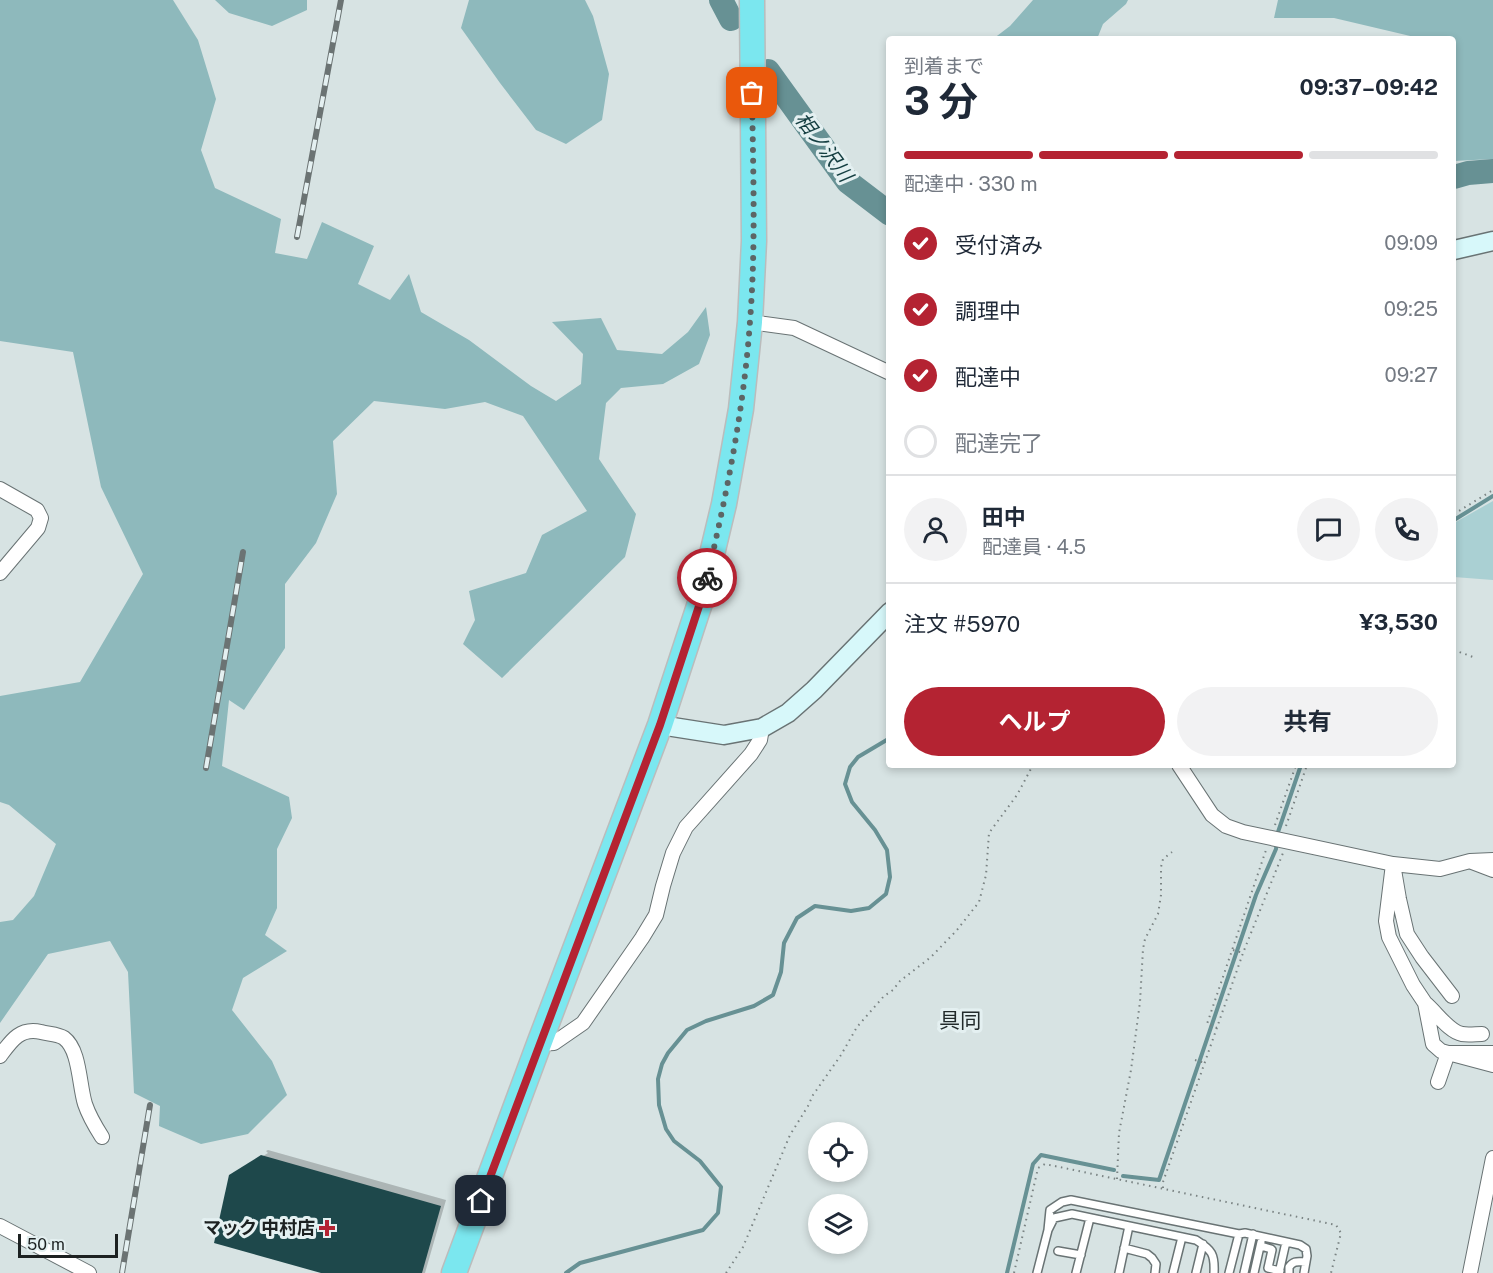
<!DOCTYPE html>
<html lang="ja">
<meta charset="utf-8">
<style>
:root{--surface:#fff;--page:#f2f2f3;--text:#1f2937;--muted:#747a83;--line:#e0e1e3;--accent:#b42332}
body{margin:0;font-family:"Public Sans","Noto Sans JP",sans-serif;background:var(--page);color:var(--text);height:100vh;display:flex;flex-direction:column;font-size:22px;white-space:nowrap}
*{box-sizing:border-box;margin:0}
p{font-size:20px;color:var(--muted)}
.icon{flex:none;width:33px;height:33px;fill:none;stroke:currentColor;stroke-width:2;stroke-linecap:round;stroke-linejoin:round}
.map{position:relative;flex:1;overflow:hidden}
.sheet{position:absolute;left:886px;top:36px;width:570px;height:732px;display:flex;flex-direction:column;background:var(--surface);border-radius:6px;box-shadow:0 3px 9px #0003}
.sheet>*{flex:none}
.buttons{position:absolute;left:808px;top:1122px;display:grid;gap:12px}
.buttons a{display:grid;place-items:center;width:60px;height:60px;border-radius:50%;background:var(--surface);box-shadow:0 3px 9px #0003;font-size:30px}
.scale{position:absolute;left:18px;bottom:15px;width:100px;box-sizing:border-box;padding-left:6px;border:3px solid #1c2121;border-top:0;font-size:16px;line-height:21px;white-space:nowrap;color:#1c2121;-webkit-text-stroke:4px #e4f0f1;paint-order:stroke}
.pin{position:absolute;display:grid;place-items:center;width:51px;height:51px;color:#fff;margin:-26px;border-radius:12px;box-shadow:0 3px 9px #0006}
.courier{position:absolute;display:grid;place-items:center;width:60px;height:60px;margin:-30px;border:4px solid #b42332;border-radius:50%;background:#fff;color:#222;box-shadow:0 2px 8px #0007}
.summary em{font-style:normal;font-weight:700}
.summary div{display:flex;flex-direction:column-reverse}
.summary{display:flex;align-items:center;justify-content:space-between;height:102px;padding:0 18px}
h1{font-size:39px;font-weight:700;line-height:45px}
.bar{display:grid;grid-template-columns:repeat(4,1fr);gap:9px 6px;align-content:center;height:72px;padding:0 18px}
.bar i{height:8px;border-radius:4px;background:var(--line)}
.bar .on{background:var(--accent)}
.bar p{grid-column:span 4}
.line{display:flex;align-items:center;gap:15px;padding:0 18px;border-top:2px solid var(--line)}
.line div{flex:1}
.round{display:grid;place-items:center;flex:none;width:63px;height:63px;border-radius:32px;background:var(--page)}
ol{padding:0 18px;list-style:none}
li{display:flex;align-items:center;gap:18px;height:66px}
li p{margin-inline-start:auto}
li .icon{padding:6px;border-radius:50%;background:var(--accent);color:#fff;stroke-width:4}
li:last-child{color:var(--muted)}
li i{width:33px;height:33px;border:3px solid var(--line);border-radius:50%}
.button{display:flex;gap:12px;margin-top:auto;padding:12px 18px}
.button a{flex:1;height:69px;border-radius:36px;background:var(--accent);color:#fff;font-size:24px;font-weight:700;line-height:69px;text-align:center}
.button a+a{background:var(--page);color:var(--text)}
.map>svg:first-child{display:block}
.green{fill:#aad0d3}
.forest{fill:#8eb9bc}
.shadow{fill:#0003}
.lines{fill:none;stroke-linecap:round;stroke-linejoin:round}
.stream{stroke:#679194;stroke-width:4}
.river{stroke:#679194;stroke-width:24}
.building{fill:#1e484b}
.lane-casing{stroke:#697374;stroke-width:10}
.street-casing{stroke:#697374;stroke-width:16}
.secondary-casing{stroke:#697374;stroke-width:21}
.highway-casing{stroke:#bbbcbc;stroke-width:27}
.path{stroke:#7a8383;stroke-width:2;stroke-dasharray:1.5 4.5;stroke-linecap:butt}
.lane{stroke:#fff;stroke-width:7}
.street{stroke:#fff;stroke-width:14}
.secondary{stroke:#d7f8fa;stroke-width:18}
.highway{stroke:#7be7ef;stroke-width:24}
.rail-casing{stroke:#6b7373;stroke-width:6}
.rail{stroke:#e4f0f1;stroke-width:4;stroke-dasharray:11;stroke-linecap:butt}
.done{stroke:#5d6565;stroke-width:6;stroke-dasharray:0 10.8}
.route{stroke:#b42332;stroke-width:8}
.poi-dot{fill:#b42332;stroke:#e4f0f1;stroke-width:2}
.labels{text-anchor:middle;stroke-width:6;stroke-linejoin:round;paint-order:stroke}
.poi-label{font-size:18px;font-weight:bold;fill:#1c2121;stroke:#e4f0f1;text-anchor:end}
.water-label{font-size:20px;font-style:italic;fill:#143e41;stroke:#e4f0f1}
.quarter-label{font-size:21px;fill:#222b2c;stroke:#e4f0f1}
</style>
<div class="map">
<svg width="1493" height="1273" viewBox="0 0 1493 1273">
<rect width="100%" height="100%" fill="#d7e3e3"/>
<path class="green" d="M1493 501V580L1454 577V523Z"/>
<path class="forest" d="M0 0H173L198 40 216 99 201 150 215 188 281 219 275 253 307 259 322 222 374 246 358 284 390 300 409 274 421 312 469 340 531 386 556 401 581 384 583 354 552 322 601 318 617 350 662 354 688 332 706 307 710 335 699 364 663 384 621 388 606 403 599 459 636 514 625 557 502 678 463 644 475 620 469 591 526 573 542 535 587 511 523 416 485 402 445 409 374 401 333 441 337 494 316 543 285 584V648L244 710 229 700 222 766 289 797 292 818 277 849V908L265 935 287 951 243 978 232 1010 272 1061 287 1095 248 1134 201 1144 159 1126 160 1106 134 1093 128 972 110 941 48 954 0 1023V922L13 920 34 896 56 844 9 805 0 802V696L80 682 143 574 101 487 73 352 0 341Z
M215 0H307V10L272 26 229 13Z
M469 0H585L593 16 609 74 602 120 566 144 536 130 500 83 461 28Z
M1033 0H1128L1126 4 1103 24 1097 39H993L1010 26Z
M1278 0H1493V159L1454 161V39H1423L1334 18H1274Z"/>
<path class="shadow" d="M268 1150 446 1200 425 1273H327L235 1173 268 1153 266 1151Z"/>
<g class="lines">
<path class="stream" d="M1454 520 1493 496
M1123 1176 1159 1180 1256 895 1276 849 1278 832 1301 765
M566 1273 580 1263 703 1230 718 1213 721 1187 700 1161 674 1141 666 1129 659 1105 658 1079 662 1064 668 1053 687 1030 706 1021 754 1006 773 995 781 972 784 943 797 918 815 906 851 911 869 908 886 894 890 877 887 850 875 830 852 802 845 784 850 767 858 757 890 738
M1007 1273 1033 1164 1041 1155 1114 1170"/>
<path class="river" d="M721 0 731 19
M768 71 848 182 890 214
M1454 177 1468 173 1493 171"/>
</g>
<path class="building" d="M261 1155 441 1206 422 1273H321L214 1243 229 1175Z"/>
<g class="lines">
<defs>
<path id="lane" d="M1048 1230 1050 1210 1062 1202 1071 1200 1239 1234 1245 1233 1300 1245 1306 1249 1307 1256 1304 1273
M1261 1246 1271 1249 1272 1250 1268 1268 1280 1271
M1124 1248 1147 1254 1152 1258 1156 1264 1155 1273
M1058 1251 1081 1255
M1037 1273 1048 1230 1054 1218 1072 1214 1196 1240C1212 1250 1215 1254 1214 1273
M1076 1273 1090 1218
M1119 1273 1129 1226
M1173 1273 1182 1237
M1196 1273 1203 1244
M1229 1273 1239 1234
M1244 1273 1253 1234
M1254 1273 1261 1242
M1279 1273 1286 1242
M1289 1273V1267C1294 1260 1298 1262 1306 1262"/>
<path id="street" d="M750 322 794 328 890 373
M0 489 37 510 41 518 38 528 0 573
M1179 765 1212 815 1226 826 1243 832 1393 864 1386 921 1389 937 1413 985 1425 1003 1433 1044 1441 1051 1448 1053H1493
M1472 862 1493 870
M1452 996 1422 957 1407 934 1399 899 1393 864 1440 869 1470 861 1493 860
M1425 1003C1436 1012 1449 1032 1462 1034 1468 1035 1476 1034 1482 1034
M539 1044 554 1043 583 1023 642 938 656 915 663 886 673 853 686 827 751 754 760 740 762 728
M0 1056C11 1041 20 1027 41 1032 48 1034 58 1034 64 1038 80 1050 79 1085 85 1104 89 1116 95 1126 102 1137
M1438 1082 1448 1053 1493 1065
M0 1226 89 1273
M1470 1273 1493 1158"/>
<path id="secondary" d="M1454 250 1493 241
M660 725 724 735 762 728 788 713 814 690 890 612"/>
<path id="highway" d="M454 1273 539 1044 660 725 701 600 724 504 741 409 750 322 754 241 752 0"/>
</defs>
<use href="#lane" class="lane-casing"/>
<use href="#street" class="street-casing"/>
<use href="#secondary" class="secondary-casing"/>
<use href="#highway" class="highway-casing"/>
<path class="path" d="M1454 514 1493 490
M1454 650 1473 657
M1275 825 1296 765
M1286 826 1307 765
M1233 950 1243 953
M1217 1028 1207 1024 1266 850
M1195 1060 1205 1063
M1117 1179 1119 1133 1131 1070 1140 1002 1143 949 1145 939 1158 914 1161 895V867L1163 859 1172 852
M1163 1188V1182L1243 953 1283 853
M726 1273 743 1247 790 1135 808 1106 813 1095 841 1055 857 1027 884 996 893 990 900 981 931 957 957 930 979 902 986 875 989 833 1017 795 1033 765
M1014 1273 1038 1168 1045 1164 1336 1225 1341 1233 1331 1273"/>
<use href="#lane" class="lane"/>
<use href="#street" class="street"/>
<use href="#secondary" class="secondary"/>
<use href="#highway" class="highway"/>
<defs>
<path id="rail" d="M297 237 341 0
M206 768 243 552
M122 1273 150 1105"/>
</defs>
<use href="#rail" class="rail-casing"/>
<use href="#rail" class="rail"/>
</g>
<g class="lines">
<path class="done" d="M707 578C727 493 744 408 750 321 756 245 753 169 752 93"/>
<path class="route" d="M481 1201 660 725 701 600 707 578"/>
</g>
<path class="poi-dot" d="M324 1219h6v6h6v6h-6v6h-6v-6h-6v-6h6z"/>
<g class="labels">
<g class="poi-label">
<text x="315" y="1234">マック 中村店</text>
</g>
<g class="water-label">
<text transform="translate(824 147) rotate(53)" y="7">相ノ沢川</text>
</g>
<g class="quarter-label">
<text x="960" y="1028">具同</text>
</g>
</g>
</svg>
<div class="buttons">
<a><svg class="icon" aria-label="locate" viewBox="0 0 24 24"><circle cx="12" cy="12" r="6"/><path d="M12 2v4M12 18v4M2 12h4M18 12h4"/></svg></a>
<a><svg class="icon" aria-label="layers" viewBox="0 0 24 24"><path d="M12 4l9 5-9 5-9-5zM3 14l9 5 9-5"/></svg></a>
</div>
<div class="scale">50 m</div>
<div class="pin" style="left:752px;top:93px;background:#ea580c"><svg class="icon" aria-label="bag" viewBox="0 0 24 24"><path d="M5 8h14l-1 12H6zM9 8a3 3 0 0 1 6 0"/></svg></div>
<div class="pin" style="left:481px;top:1201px;background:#1f2937"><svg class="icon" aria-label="home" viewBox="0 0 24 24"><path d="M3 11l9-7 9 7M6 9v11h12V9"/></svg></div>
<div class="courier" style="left:707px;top:578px"><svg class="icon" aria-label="bike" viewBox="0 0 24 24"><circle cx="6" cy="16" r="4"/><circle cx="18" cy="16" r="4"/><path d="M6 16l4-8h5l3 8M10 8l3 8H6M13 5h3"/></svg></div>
<section class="sheet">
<div class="summary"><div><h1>3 分</h1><p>到着まで</p></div><em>09:37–09:42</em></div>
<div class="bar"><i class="on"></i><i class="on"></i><i class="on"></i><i></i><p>配達中 · 330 m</p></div>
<ol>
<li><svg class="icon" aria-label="check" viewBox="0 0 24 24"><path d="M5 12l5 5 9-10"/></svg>受付済み<p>09:09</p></li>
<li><svg class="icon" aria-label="check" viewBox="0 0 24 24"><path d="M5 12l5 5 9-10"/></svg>調理中<p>09:25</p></li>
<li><svg class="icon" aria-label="check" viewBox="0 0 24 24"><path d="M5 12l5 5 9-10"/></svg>配達中<p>09:27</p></li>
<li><i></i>配達完了</li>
</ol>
<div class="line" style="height:108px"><a class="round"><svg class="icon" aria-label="person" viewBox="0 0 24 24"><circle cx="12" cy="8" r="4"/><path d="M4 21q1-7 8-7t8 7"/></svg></a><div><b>田中</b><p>配達員 · 4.5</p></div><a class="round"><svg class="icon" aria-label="chat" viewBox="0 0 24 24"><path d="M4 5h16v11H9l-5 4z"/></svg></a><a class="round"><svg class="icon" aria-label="phone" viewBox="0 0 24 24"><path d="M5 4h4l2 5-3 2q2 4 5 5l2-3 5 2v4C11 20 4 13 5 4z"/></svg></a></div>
<div class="line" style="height:78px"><div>注文 #5970</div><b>¥3,530</b></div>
<div class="button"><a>ヘルプ</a><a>共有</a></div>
</section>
</div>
